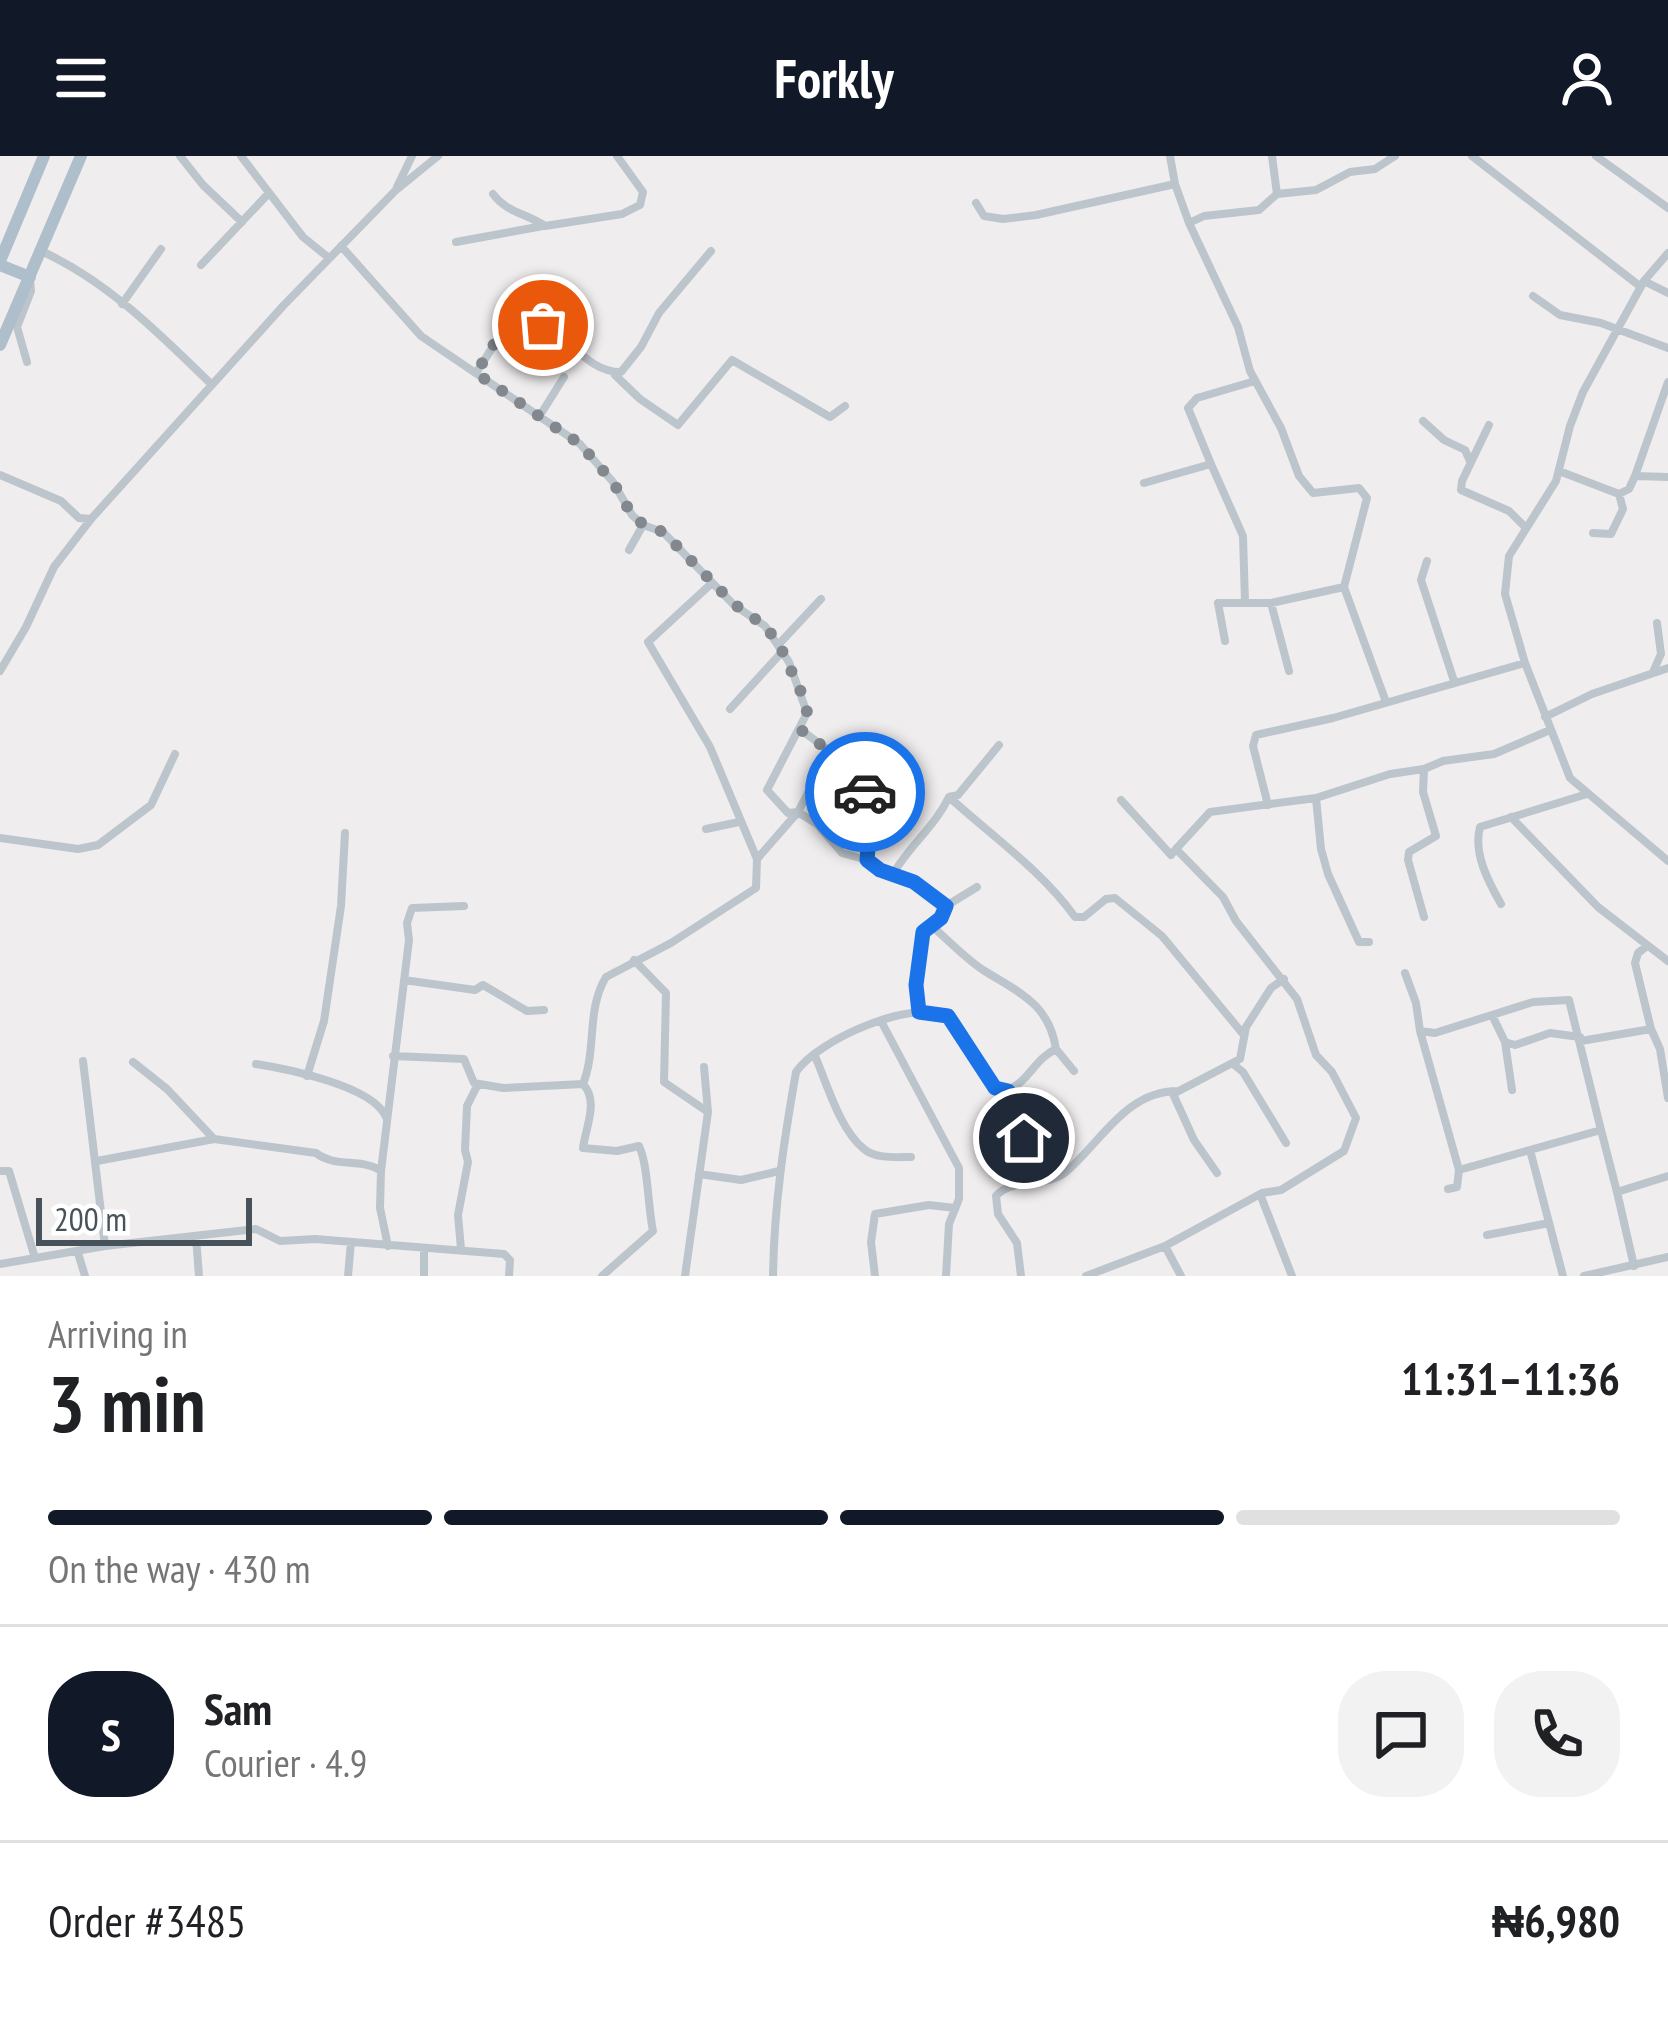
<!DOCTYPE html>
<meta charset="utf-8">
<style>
:root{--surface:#fff;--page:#f2f2f2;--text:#202124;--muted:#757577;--line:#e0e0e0;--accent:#111827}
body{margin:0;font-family:"PT Sans Narrow",sans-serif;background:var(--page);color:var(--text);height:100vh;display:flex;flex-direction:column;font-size:45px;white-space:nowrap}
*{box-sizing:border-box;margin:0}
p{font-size:39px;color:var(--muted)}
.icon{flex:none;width:66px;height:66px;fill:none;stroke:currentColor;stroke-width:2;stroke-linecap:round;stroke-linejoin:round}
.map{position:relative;height:1120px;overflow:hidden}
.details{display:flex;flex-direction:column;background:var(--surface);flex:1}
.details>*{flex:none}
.scale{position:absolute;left:36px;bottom:30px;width:216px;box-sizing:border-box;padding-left:12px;border:6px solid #47525a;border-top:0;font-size:33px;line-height:42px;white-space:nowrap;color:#47525a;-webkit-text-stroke:9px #fff;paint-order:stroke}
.pin{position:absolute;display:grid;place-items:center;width:102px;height:102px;color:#fff;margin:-51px;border:6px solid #fff;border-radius:50%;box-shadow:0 3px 12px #0007}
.courier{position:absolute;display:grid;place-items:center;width:120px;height:120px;margin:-60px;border:9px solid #1a73e8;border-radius:50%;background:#fff;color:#222;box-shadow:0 3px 15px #0007}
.summary em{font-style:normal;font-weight:700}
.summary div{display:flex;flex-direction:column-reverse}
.summary{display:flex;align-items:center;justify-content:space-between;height:204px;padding:0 48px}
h1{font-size:78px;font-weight:700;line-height:90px}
.bar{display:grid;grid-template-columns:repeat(4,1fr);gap:18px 12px;align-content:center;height:144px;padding:0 48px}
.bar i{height:15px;border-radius:9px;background:var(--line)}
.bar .current{background:var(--accent)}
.bar p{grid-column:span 4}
.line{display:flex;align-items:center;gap:30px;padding:0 48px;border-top:3px solid var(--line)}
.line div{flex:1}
.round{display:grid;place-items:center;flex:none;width:126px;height:126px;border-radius:48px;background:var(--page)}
header{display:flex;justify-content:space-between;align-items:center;height:156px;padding:0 48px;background:var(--accent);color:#fff;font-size:54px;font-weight:700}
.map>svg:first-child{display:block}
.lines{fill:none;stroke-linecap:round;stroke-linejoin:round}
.minor{stroke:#bcc5cc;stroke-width:8}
.primary{stroke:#aebecb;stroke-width:12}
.done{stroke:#82888e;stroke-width:12;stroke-dasharray:0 21.6}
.route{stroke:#1a73e8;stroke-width:15}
</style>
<header><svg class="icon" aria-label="menu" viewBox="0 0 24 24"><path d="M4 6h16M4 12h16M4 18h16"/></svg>Forkly<svg class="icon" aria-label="person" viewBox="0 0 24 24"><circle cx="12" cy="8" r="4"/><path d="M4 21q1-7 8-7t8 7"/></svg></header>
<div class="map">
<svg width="1668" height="1120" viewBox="0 0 1668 1120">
<rect width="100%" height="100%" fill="#f0edee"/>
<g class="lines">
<path class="minor" d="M180 0 203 29 242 66
M241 0 303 81 329 102
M1170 0 1175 28 1189 67 1238 171 1250 215 1281 272 1299 320 1313 337 1359 332 1367 342 1344 431 1386 546
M1272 0 1277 38
M1472 0 1641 131
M1596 0 1668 52
M397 31 412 0
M493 38C507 57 526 57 545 70L622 58 640 49 643 36 617 0
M976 47 984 60 1003 63 1036 59 1175 28
M1189 67 1204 60 1259 54 1277 38 1316 34 1350 16 1375 13 1395 0
M456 86 543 70
M341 90 421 180 580 288 613 326 632 359 643 369 663 376 734 449 765 470 789 506 807 557 767 634 788 657 798 656 757 703 710 591 648 486 712 427
M41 95C106 124 160 178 211 228
M1668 97 1644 125 1583 236 1570 270 1556 325 1509 400 1505 438 1525 507 1570 622 1668 705
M201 109 269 37
M1644 125 1668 137
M1533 140 1560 159 1601 167 1668 192
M122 148 161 93
M27 206 17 171 31 135 30 123
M476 217 510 164C556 154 579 217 621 216L641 191 659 157 711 95
M615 219 640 243 678 269 732 204 830 261 845 250
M1668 226 1635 320 1668 321
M539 261 564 221
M1423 265 1444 284 1465 294 1470 305
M1489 269 1462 325 1461 334 1509 355 1526 372
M1211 308 1243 380 1245 446
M1559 315 1619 338 1629 333 1635 320
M0 319 61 345 79 362 91 363
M1144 327 1211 308 1188 252 1197 242 1255 225
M1593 377 1611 378 1623 353 1619 338
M629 394 643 369
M1427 405 1421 424 1454 525
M1271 447 1289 515
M1225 485 1218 447H1271L1344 431
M779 488 821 443
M0 515 26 471 54 411 91 363 283 150 395 35 438 0
M1653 516 1661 498 1657 467
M730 553 782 496
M1545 561 1592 538 1668 512
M801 574C831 596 872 623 871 664 871 678 867 690 867 704
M810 633 798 656 817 668 842 697 867 704 880 714 914 726 946 750 941 762 923 776 916 829 919 856
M949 641C992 680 1042 715 1075 761H1084L1106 743 1115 742 1162 780 1243 878
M1121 644 1171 699 1176 693
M1268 649 1253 590 1256 579 1333 562 1525 507
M1511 661 1598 751 1668 805
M706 673 739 666
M0 682 78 693 98 689 151 649 175 598
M893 718C910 689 935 670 949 641L958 639 999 589
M1501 748C1488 725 1473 697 1480 671L1587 638
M946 750 977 731
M1424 761 1408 704 1409 696 1436 680 1423 636 1424 613 1443 605 1494 598 1550 574
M933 771C949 785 965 802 983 814 1018 836 1049 847 1056 893
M1369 786H1359L1328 718 1321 693 1316 642 1390 618 1424 613
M1647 790 1638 797 1635 807 1651 873 1660 893 1668 942
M634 804 666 837 664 926 708 956
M1405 817 1416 847 1420 875 1435 877 1533 846 1569 844 1601 974
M404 824 475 834 483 829 527 855 544 854
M1492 859 1505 886 1512 934
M881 865 959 1012V1043L949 1068 946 1120
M1420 875 1459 1014 1601 974 1617 1036 1668 1020
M1581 885 1651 873
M1505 886 1515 889 1550 877 1580 881
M393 900 464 903 474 927 503 932 583 928
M815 900C827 928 840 974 864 993 875 1003 897 1001 911 1001
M83 905 105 1090
M133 906 167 933 214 983
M256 908C288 913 373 930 386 961
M1233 908 1243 916 1286 987
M307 920 324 865 341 750 345 677
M583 928C597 893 586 854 606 821L671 787 756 732 757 703
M583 928C599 945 586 970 583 992L617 995 639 990C648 1008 648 1052 653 1075L602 1120
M1008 935 1006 961 1038 1002 1045 1023
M1530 994 1563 1120
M97 1005 214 983 316 997C335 1012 360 1002 380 1014
M0 1015H9L35 1102
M1217 1017 1194 984 1173 938 1240 903 1246 871 1271 832 1284 823
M699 1018 741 1024 779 1015
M1448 1033 1457 1031 1459 1014
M1617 1036 1634 1110
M1260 1038 1292 1120
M1487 1079 1549 1067
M196 1081 199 1120
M388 1090 380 1052 381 1015 409 784 407 767 412 752 464 750
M1165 1090 1181 1120
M461 1093 458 1059 468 1006 465 994 467 950 478 928
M78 1097 85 1120
M0 1108 105 1090 256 1073 280 1085 315 1083 504 1098 510 1104 509 1120
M348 1120 351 1086
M424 1120V1093
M685 1120 708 956 704 911
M773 1120C774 1050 784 984 796 916 818 884 910 843 948 860L1000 936C1028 931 1032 904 1056 893L1074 915
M875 1120 871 1086 875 1058 929 1049 955 1052
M1021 1120 1017 1087 998 1058 996 1040C1013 1021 1047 1032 1066 1016 1102 985 1126 935 1178 935
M1086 1120 1165 1090 1262 1037 1281 1034 1344 995 1356 962 1332 916 1316 899 1297 843 1236 765 1223 741 1176 693 1210 656 1316 642
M1584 1120 1668 1101"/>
<path class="primary" d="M0 105 44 0
M0 109 30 121
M0 189 81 0"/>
</g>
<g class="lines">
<path class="done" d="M543 169 526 162 509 164 476 217 580 288 613 326 632 359 644 369 663 376 734 448 765 470 779 488 806 547 807 557 801 574 828 594 865 636"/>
<path class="route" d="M865 636 871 657 867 704 880 714 914 726 946 750 941 762 923 776 916 829 919 856 948 860 995 932 1008 935 1006 961 1024 982"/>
</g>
</svg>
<div class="scale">200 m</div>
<div class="pin" style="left:543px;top:169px;background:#ea580c"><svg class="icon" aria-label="bag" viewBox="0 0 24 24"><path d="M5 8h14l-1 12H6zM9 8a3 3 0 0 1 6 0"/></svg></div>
<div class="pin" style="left:1024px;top:982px;background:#1f2937"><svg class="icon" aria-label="home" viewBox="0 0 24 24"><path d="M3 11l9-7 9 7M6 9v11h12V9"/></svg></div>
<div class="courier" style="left:865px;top:636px"><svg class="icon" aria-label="car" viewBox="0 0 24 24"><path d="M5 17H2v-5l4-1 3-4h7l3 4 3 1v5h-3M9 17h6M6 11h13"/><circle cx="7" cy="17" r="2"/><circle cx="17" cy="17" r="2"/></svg></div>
</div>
<section class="details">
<div class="summary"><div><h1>3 min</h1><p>Arriving in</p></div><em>11:31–11:36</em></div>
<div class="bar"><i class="current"></i><i class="current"></i><i class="current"></i><i></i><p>On the way · 430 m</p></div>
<div class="line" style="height:216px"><b class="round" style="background:var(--accent);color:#fff">S</b><div><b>Sam</b><p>Courier · 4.9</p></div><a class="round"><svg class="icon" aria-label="chat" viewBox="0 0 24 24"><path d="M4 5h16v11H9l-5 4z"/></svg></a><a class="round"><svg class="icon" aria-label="phone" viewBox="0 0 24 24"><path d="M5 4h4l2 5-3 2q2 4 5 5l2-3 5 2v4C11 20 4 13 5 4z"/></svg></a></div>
<div class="line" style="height:156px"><div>Order #3485</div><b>₦6,980</b></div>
</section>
